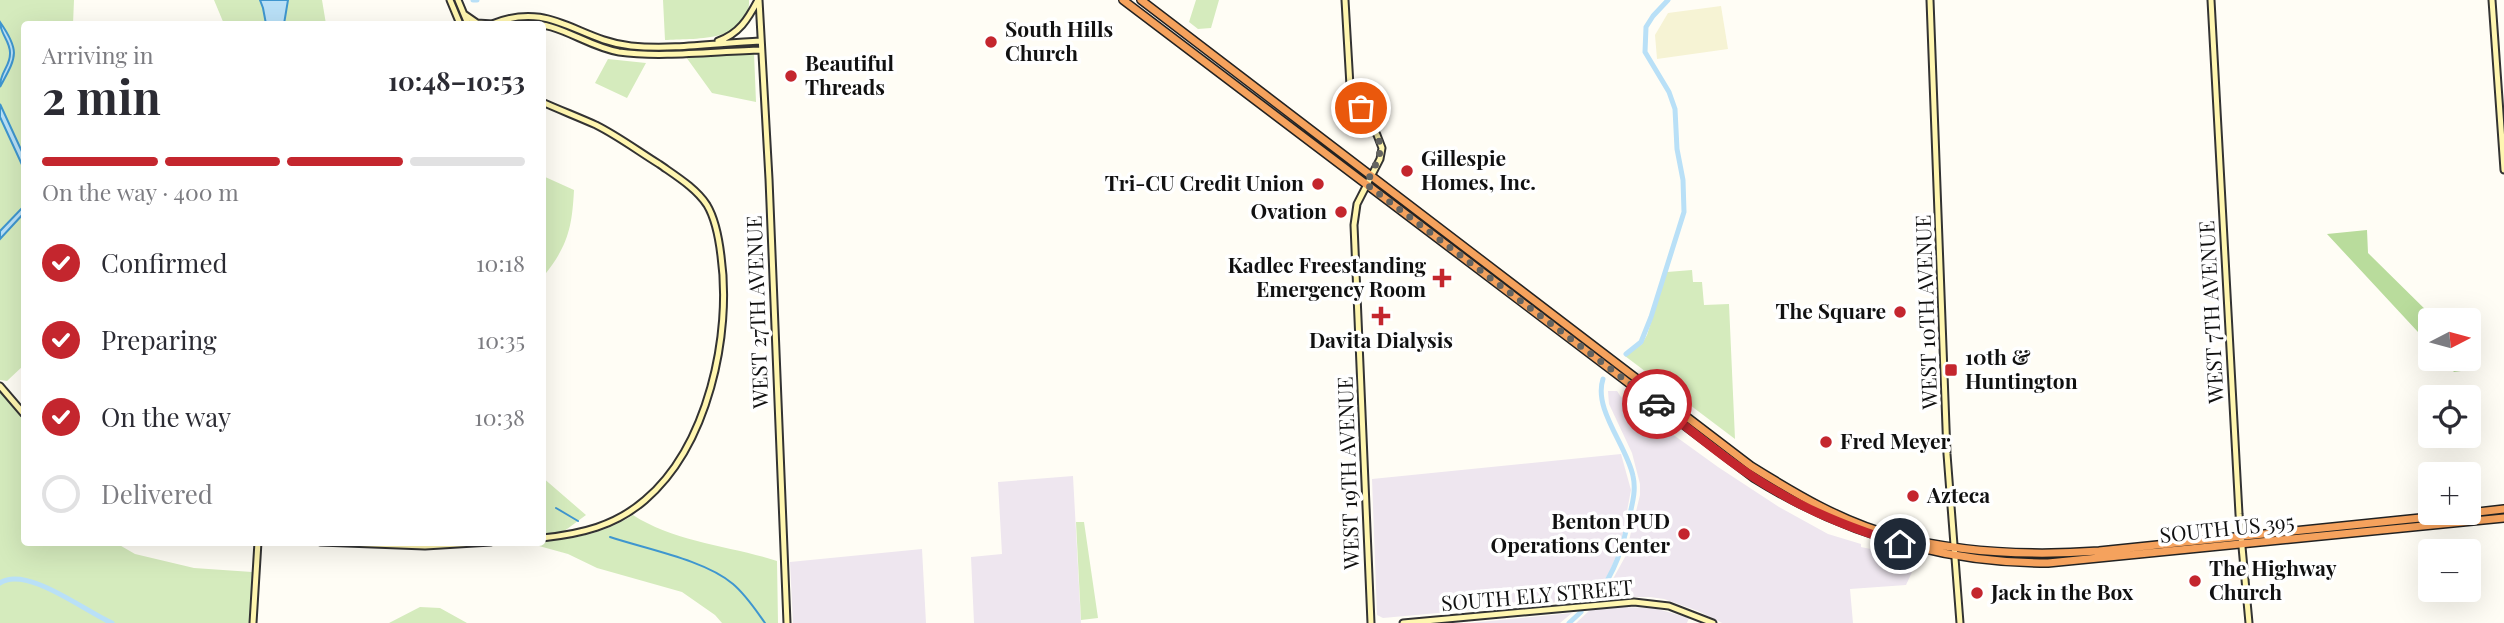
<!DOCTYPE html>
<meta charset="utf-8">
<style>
:root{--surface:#fff;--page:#f2f2f3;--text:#2b2b33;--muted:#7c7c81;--line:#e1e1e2;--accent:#c4262e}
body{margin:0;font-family:"Playfair Display",serif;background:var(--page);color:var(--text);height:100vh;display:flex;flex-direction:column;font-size:26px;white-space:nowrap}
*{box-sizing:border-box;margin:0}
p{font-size:23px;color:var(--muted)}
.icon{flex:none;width:38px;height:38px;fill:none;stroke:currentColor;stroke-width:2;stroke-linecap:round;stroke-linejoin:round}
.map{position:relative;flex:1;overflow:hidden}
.sheet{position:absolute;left:21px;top:21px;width:525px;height:525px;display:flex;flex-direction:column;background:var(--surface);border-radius:7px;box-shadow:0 7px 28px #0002}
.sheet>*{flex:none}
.needle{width:46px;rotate:84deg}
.fabs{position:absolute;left:2418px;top:308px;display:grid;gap:14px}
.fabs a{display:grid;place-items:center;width:63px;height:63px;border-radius:7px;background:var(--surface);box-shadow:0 7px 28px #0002;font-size:35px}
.pin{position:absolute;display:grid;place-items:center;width:60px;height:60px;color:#fff;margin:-30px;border:4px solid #fff;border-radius:50%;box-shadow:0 2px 7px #0007}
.courier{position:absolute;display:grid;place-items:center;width:70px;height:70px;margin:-35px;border:5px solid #c4262e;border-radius:50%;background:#fff;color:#222;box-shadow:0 2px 9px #0007}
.head em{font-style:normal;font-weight:700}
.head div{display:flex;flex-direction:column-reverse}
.head{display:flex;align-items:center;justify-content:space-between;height:119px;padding:0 21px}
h1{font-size:46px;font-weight:700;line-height:52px}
.bar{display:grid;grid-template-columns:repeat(4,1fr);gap:10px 7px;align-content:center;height:84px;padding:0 21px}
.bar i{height:9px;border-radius:5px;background:var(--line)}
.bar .current{background:var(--accent)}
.bar p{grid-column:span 4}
ol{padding:0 21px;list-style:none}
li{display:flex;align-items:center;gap:21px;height:77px}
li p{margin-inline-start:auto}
li .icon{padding:7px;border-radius:50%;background:var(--accent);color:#fff;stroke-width:4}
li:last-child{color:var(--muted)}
li i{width:38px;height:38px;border:4px solid var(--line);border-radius:50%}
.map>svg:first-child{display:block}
.industrial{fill:#eee6ef}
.farmland{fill:#f6f3d4}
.green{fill:#d5ebbd}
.forest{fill:#b9dc9c}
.water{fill:#b9e0f7;stroke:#3f96cf;stroke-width:2}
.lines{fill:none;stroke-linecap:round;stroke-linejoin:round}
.stream{stroke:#3f96cf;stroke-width:2}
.canal{stroke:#b9e0f7;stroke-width:5}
.secondary-casing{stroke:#333;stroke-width:9}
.highway-casing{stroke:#222;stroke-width:10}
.secondary{stroke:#fff6b0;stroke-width:5}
.highway{stroke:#f5a25d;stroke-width:7}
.done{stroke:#646461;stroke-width:7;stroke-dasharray:0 12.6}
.route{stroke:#c4262e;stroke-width:9}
.poi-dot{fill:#c4262e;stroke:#fff;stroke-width:2.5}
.labels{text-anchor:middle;stroke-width:7;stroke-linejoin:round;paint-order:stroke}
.poi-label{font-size:21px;font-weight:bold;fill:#111;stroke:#fff;text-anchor:start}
.street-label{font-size:21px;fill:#111;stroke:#fff}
</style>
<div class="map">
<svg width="2504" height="623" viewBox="0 0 2504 623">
<rect width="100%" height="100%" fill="#fffdf5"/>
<path class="industrial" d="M1608 391H1617L1621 397 1718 467 1779 507 1828 534 1861 544V547L1885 552 1884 555 1901 557 1900 560H1910L1912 572 1906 585 1850 589 1853 623H1722L1698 611 1664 599 1650 597H1603L1625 557 1640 495V484L1632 453 1609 404Z
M1621 454 1631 490 1621 543 1610 571 1593 599 1383 618 1377 615 1372 479Z
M1073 476 1081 623H974L971 557 1002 554 998 482Z
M922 549 926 623H793L790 562Z
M1619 607 1654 608 1689 618 1687 623H1576L1590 610Z
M1572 613 1560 623H1470Z"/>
<path class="farmland" d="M1721 6 1728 49 1657 59 1655 35 1668 13Z"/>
<path class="green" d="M0 0H74L73 24H24V365L7 381 0 380Z
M214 0H322L326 24 346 22 345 24H224Z
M663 0H749C751 43 693 38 665 40Z
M1196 0H1219L1211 28 1198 29 1189 22Z
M754 53 756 102 712 93 686 57Z
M608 59 646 63 627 98 595 83Z
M543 176 574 190C572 228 568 246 543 277Z
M1692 270 1693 282H1702L1704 305 1729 304 1735 439 1625 356 1642 344 1647 335 1667 272Z
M0 389 17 410 24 423V542L116 543 135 554 194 568 252 572 251 623H0Z
M542 477 586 515 563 532 543 534Z
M633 515C674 542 731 546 777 561L778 623H722L715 615 682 592 597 568 568 554 539 546 538 543 542 542 543 541C579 538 602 534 633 515Z
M1076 522H1084L1098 618 1081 620Z
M420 607 440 608 467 623H389Z"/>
<path class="forest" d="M2367 230 2368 253 2436 320H2431V346L2327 234Z
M2469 354H2470L2468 370 2454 372 2442 359H2469Z"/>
<path class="water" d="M260 0H288L284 24H266L263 8Z
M0 22C21 52 16 57 0 87 0 71 10 67 10 54 11 42 0 34 0 22Z
M0 104 24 156V169L0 117Z
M24 206V213L0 239V231Z"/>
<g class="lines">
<path class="stream" d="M556 508 578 521
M610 537C646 549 705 560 733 584 746 595 755 609 765 623"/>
<path class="canal" d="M473 0H477
M1626 354 1641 342 1651 317 1684 212 1683 180 1677 149 1675 109 1669 92 1645 52 1646 27 1653 16 1668 0
M0 583C26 565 86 612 112 623
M1595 598C1616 572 1623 546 1630 514 1633 501 1636 489 1633 476 1627 446 1593 409 1603 379
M1569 623 1581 612"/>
<defs>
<path id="secondary" d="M450 0 460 24
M458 0 468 24
M759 0 769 179 787 623
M1345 0 1350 86 1377 135 1382 148 1380 159 1357 204 1354 225 1371 623
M1930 0 1947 454 1960 623
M2211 0 2239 514 2249 623
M2492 0 2504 170
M464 14 477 23 493 24
M492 24C551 0 577 40 631 46 673 50 718 43 760 41
M521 24C558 20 584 46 619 52 660 58 718 51 761 50
M718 41C739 34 748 19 758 0
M542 102C560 110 578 117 596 125 618 136 638 151 659 164 676 176 696 188 707 205 716 220 719 239 721 256 732 335 708 446 645 500 615 526 581 534 542 538
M0 386 24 414
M320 542 425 546 491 542
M253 623 258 542
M1403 623 1634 602 1669 606 1713 623"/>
<path id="highway" d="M1123 0 1754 478C1843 533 1942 563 2048 563L2504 518
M1141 0 1751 466C1796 494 1844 523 1896 536 1963 553 2031 556 2099 551L2469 513
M2469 513 2504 509"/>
</defs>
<use href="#secondary" class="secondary-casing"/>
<use href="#highway" class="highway-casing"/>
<use href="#secondary" class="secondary"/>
<use href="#highway" class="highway"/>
</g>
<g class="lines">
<path class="done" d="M1361 108C1384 147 1387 144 1366 184L1657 404"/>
<path class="route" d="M1657 404C1696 434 1735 468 1778 492 1816 515 1858 530 1900 544"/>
</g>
<g class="poi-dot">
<circle cx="991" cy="42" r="7"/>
<circle cx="791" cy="76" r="7"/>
<circle cx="1407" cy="171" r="7"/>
<circle cx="1318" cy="184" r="7"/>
<circle cx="1341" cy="212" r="7"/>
<path d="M1438.5 267.5h7v7h7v7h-7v7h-7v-7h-7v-7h7z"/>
<circle cx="1900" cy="312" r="7"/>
<path d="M1377.5 305.5h7v7h7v7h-7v7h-7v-7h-7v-7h7z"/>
<rect x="1944" y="363" width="14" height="14" rx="3.5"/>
<circle cx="1826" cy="442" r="7"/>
<circle cx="1913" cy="496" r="7"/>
<circle cx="1684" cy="534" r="7"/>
<circle cx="2195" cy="581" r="7"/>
<circle cx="1977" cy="593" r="7"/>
</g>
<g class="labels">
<g class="poi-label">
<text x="1005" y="37">South Hills<tspan x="1005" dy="24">Church</tspan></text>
<text x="805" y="71">Beautiful<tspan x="805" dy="24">Threads</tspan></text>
<text x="1421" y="166">Gillespie<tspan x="1421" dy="24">Homes, Inc.</tspan></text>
<text x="1304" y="191" text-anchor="end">Tri-CU Credit Union</text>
<text x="1327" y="219" text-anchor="end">Ovation</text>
<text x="1426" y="273" text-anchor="end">Kadlec Freestanding<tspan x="1426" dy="24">Emergency Room</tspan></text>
<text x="1886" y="319" text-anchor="end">The Square</text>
<text x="1381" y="348" text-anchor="middle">Davita Dialysis</text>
<text x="1965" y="365">10th &amp;<tspan x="1965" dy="24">Huntington</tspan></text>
<text x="1840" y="449">Fred Meyer</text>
<text x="1927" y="503">Azteca</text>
<text x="1670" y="529" text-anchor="end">Benton PUD<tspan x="1670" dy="24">Operations Center</tspan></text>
<text x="2209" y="576">The Highway<tspan x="2209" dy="24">Church</tspan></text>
<text x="1991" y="600">Jack in the Box</text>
</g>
<g class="street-label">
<text transform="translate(758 312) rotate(-92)" y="7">WEST 27TH AVENUE</text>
<text transform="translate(1927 312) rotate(-92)" y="7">WEST 10TH AVENUE</text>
<text transform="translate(2212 312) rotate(-93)" y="7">WEST 7TH AVENUE</text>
<text transform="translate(1349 473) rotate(-92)" y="7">WEST 19TH AVENUE</text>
<text transform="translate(2227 529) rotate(-6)" y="7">SOUTH US 395</text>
<text transform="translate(1537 596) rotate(-5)" y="7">SOUTH ELY STREET</text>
</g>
</g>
</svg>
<div class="fabs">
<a><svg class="needle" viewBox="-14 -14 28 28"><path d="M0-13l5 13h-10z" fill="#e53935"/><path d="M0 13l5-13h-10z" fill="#7c7c81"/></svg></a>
<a><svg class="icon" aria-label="locate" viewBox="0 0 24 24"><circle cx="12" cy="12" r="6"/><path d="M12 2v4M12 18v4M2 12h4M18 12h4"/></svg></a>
<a>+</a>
<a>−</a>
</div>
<div class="pin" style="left:1361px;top:108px;background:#ea580c"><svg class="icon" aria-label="bag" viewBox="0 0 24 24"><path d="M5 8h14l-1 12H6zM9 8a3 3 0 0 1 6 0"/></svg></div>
<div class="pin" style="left:1900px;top:544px;background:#1f2937"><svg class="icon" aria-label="home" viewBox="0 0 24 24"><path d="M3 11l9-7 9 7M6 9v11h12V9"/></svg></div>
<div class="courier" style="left:1657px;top:404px"><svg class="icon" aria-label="car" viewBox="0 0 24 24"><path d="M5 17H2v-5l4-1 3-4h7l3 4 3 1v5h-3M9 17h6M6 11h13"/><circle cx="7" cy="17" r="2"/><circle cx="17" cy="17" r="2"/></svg></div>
<section class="sheet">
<div class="head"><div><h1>2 min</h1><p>Arriving in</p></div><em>10:48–10:53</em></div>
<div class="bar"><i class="current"></i><i class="current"></i><i class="current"></i><i></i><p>On the way · 400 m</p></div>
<ol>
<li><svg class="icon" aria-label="check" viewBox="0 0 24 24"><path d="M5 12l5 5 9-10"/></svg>Confirmed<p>10:18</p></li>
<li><svg class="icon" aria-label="check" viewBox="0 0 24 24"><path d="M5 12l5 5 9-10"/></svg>Preparing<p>10:35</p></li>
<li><svg class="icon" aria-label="check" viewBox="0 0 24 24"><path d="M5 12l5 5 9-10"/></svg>On the way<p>10:38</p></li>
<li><i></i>Delivered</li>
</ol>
</section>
</div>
